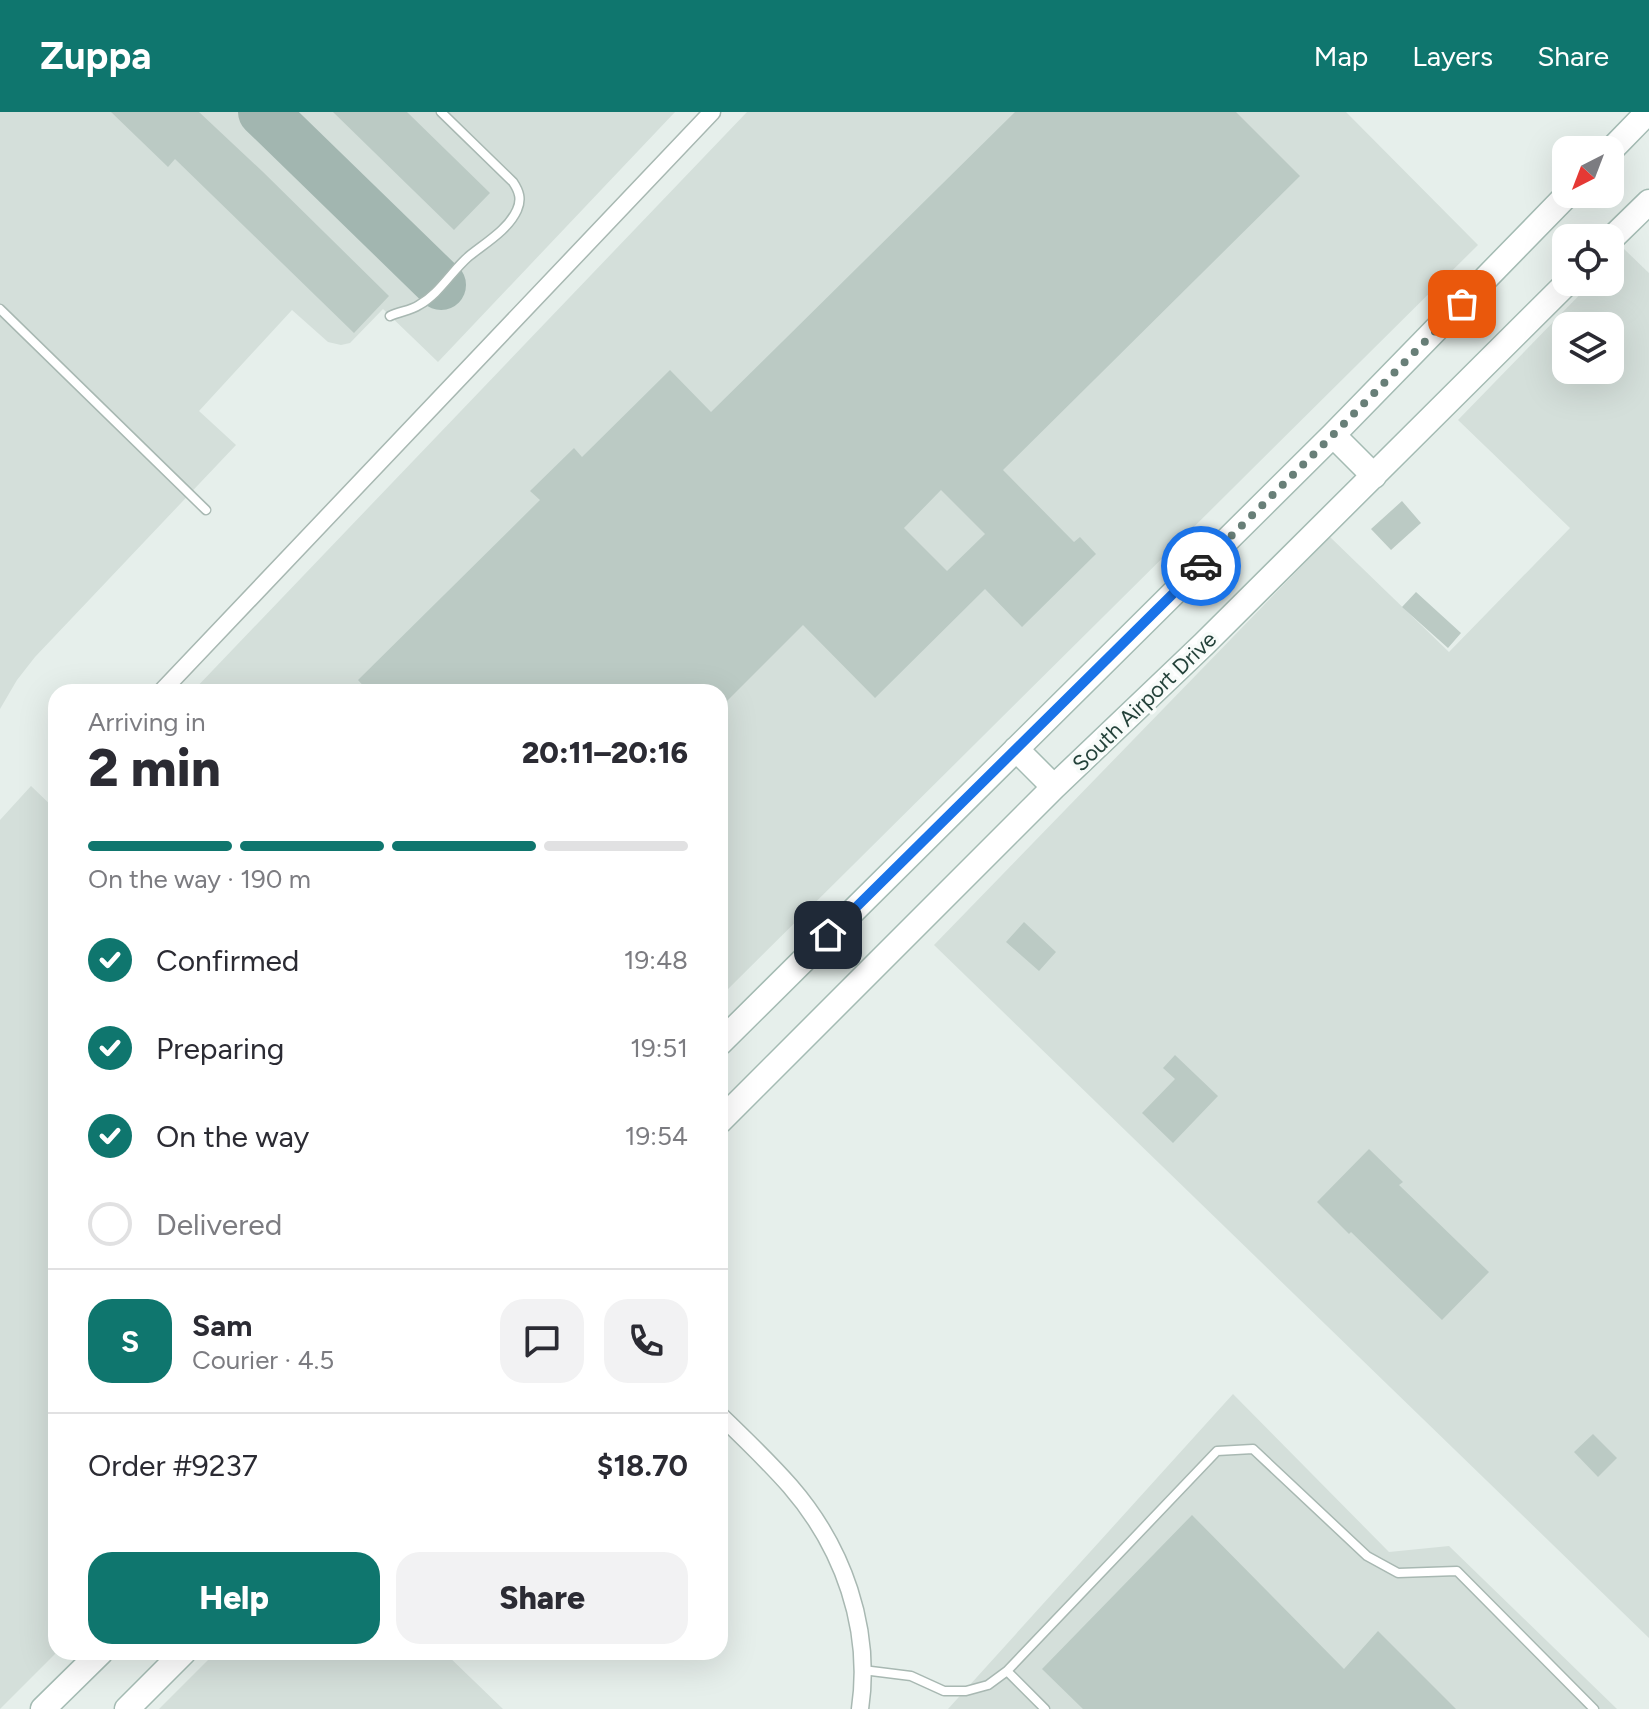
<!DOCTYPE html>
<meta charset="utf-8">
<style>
:root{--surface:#fff;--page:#f2f2f3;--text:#2b2b33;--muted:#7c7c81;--line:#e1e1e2;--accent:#0f766e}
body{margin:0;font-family:Figtree,sans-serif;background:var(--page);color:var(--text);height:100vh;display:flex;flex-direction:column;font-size:30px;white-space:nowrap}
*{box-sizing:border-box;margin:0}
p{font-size:26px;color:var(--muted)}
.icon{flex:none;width:44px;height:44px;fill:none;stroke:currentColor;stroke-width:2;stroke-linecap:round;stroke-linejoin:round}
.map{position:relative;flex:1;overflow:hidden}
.details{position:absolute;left:48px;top:572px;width:680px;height:976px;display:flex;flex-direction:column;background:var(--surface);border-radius:24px;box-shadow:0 8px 32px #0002}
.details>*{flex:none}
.needle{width:52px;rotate:222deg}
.buttons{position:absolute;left:1552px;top:24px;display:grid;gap:16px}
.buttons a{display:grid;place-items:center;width:72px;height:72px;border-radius:16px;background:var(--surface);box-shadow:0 8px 32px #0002;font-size:40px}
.pin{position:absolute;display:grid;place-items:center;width:68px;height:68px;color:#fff;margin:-34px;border-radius:16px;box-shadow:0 4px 12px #0006}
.courier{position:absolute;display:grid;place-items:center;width:80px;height:80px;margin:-40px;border:6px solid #1a73e8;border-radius:50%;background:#fff;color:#222;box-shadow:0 2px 10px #0007}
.headline em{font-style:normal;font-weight:800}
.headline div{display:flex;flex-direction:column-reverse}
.headline{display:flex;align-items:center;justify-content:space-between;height:136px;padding:0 40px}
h1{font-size:52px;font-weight:800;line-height:60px}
.bar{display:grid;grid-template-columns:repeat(4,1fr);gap:12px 8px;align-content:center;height:96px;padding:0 40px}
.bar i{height:10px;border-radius:6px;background:var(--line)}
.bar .current{background:var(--accent)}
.bar p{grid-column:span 4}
.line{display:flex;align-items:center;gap:20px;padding:0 40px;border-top:2px solid var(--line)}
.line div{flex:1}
.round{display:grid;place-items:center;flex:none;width:84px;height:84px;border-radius:24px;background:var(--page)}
ol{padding:0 40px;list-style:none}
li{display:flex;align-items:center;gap:24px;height:88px}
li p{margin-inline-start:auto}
li .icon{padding:8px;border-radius:50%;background:var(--accent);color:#fff;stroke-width:4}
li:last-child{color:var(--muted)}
li i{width:44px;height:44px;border:4px solid var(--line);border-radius:50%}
.primary-button{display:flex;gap:16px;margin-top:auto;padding:16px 40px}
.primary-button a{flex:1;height:92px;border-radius:24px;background:var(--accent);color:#fff;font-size:32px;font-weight:800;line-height:92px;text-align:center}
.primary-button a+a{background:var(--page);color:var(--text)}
header{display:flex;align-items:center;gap:48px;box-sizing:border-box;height:112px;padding:0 40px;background:var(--accent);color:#fff}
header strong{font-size:38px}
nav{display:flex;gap:44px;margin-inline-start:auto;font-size:28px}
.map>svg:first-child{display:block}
.built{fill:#d4dfda;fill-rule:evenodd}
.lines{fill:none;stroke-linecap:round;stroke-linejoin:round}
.taxiway{stroke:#a2b6b0;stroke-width:50}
.building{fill:#bbcac4;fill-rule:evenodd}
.lane-casing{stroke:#a8b8b2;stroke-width:11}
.street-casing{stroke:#a8b8b2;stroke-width:19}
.secondary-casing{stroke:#a4bbb3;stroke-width:27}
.lane{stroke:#fff;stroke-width:8}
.street{stroke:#fff;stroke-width:16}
.secondary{stroke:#fff;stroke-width:24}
.done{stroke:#687f78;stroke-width:8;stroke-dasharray:0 14.4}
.route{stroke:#1a73e8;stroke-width:10}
.labels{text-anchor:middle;stroke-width:7;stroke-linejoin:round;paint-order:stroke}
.street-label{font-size:22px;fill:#24423a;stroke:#f7fbf9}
</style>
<header>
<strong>Zuppa</strong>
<nav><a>Map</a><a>Layers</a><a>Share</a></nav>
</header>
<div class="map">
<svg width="1649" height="1597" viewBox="0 0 1649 1597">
<rect width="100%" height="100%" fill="#e6efeb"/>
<path class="built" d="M0 0H675L438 250 383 197 350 231 341 233 328 230 292 198 199 299 236 333 35 545 17 568 0 597Z
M747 0H1346L1478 133 720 885V580H192Z
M1624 137 1649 161V1526L934 833 1330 425 1449 540 1570 416 1458 308 1592 170H1610V152ZM1566 214H1610V258H1566Z
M31 674 56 698 57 1540 0 1597V708Z
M1233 1282 1389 1440 1449 1434 1617 1597H948Z
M216 1540H444L503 1597H159Z"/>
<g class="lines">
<path class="taxiway" d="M263 0 441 173"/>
</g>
<path class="building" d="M111 0H199L262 59 389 184 354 221 175 47 168 55Z
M333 0H407L490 81 454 118Z
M1015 0H1236L1300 64 1003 358 1074 430 1080 425 1096 442 1022 515 985 477 875 586 803 513 720 596V580H369L358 568 540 388 530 379 574 336 582 345 670 258 711 300ZM941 378 985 422 947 459 904 416Z
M1402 389 1421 411 1391 438 1371 417Z
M1416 480 1461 521 1448 536 1402 495Z
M1024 810 1056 840 1039 859 1006 830Z
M1175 943 1218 984 1173 1031 1142 1001 1175 967 1163 956Z
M1369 1037 1403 1070 1399 1073 1489 1160 1442 1208 1351 1120 1349 1122 1317 1090Z
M1593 1322 1617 1346 1598 1365 1574 1340Z
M1192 1403 1344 1557 1378 1519 1456 1597H1083L1042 1557Z"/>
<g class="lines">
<defs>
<path id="lane" d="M0 197 206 398
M390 204C400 199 410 199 419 193 439 182 451 160 468 145 485 131 508 118 517 98 522 87 519 79 513 70L441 0
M863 1558 911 1564 944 1579H966L988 1573 1007 1559
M1045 1597 1007 1559 1217 1339 1253 1337 1367 1444 1398 1461 1457 1459 1594 1597"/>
<path id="street" d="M161 580 712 0
M720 1303C744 1326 768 1349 790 1374 843 1435 872 1516 860 1597"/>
<path id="secondary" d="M1610 39 1648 0
M1610 128 1649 90
M1333 323 1374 364
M1016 637 1054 675
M720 931 1333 323 1568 82
M720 1009 1054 675 1204 532 1568 170
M43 1597 101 1540
M127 1597 184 1540"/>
</defs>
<use href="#lane" class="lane-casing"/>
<use href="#street" class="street-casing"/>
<use href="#secondary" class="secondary-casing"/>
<use href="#lane" class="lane"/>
<use href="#street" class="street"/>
<use href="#secondary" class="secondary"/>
</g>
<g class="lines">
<path class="done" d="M1201 454 1333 323 1462 192"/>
<path class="route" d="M828 823 1201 454"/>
</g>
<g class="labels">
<g class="street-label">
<text transform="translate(1144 589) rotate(-44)" y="8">South Airport Drive</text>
</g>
</g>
</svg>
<div class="buttons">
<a><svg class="needle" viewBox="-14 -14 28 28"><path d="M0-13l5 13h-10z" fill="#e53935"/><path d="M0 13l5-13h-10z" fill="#7c7c81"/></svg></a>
<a><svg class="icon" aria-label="locate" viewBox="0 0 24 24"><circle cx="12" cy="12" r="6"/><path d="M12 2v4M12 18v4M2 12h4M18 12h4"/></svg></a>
<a><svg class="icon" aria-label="layers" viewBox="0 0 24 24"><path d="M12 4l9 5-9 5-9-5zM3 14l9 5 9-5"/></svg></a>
</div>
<div class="pin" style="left:1462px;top:192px;background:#ea580c"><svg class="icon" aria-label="bag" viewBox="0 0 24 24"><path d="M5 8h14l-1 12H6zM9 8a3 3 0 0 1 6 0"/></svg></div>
<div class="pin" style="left:828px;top:823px;background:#1f2937"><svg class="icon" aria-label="home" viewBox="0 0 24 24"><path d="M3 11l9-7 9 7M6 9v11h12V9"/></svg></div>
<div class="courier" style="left:1201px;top:454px"><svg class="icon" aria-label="car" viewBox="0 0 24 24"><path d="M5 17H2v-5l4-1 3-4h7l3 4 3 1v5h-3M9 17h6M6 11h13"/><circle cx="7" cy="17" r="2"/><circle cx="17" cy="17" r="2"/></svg></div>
<section class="details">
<div class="headline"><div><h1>2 min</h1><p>Arriving in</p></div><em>20:11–20:16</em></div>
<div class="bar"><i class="current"></i><i class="current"></i><i class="current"></i><i></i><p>On the way · 190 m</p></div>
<ol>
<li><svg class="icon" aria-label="check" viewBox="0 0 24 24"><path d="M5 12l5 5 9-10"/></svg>Confirmed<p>19:48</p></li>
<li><svg class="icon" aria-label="check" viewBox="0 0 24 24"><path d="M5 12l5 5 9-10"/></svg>Preparing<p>19:51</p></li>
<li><svg class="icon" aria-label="check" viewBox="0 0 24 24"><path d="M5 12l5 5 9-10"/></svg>On the way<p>19:54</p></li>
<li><i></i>Delivered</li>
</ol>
<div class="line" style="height:144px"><b class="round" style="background:var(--accent);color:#fff">S</b><div><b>Sam</b><p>Courier · 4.5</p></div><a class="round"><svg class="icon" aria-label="chat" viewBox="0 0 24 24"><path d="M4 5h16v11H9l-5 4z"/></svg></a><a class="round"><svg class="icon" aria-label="phone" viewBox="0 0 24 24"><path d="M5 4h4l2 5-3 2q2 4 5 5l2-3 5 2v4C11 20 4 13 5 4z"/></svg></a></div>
<div class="line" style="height:104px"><div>Order #9237</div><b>$18.70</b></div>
<div class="primary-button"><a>Help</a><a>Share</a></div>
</section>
</div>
